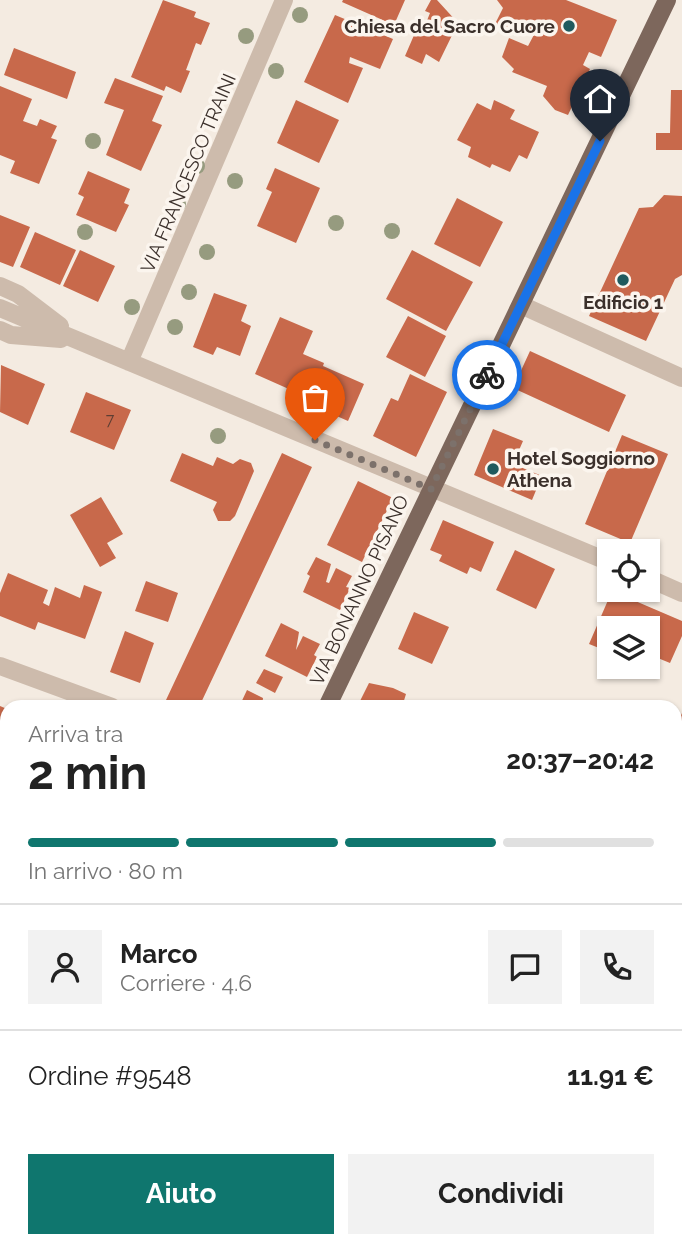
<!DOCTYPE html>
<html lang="it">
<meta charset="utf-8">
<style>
:root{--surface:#fff;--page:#f2f2f2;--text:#222;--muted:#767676;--line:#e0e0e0;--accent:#0f766e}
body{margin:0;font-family:Raleway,sans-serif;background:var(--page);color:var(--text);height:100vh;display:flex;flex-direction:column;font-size:26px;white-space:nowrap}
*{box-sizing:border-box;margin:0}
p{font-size:23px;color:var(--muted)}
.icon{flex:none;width:38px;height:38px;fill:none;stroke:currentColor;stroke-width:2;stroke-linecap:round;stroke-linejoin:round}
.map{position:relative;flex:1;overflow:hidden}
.side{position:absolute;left:0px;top:700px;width:682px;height:548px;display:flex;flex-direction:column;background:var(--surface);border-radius:21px 21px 0 0;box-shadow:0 2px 5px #0004}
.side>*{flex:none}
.fabs{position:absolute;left:597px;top:539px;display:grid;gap:14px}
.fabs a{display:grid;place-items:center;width:63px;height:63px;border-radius:0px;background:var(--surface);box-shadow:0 2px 5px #0004;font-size:35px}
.pin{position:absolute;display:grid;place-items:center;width:60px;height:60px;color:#fff;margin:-72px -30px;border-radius:50% 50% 50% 0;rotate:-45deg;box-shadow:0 0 7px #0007}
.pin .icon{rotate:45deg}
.courier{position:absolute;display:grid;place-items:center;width:70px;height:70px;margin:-35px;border:5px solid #1a73e8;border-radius:50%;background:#fff;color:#222;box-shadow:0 2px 9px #0007}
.headline em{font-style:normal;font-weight:700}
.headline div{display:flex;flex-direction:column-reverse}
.headline{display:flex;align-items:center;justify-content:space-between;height:119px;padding:0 28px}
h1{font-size:46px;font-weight:700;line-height:52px}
.bar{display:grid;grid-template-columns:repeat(4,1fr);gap:10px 7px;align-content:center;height:84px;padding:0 28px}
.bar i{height:9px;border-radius:5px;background:var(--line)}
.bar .current{background:var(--accent)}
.bar p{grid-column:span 4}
.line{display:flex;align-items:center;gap:18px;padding:0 28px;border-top:2px solid var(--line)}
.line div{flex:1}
.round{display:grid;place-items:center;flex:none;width:74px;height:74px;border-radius:0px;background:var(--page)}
.action{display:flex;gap:14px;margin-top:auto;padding:14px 28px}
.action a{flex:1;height:80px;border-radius:0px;background:var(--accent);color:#fff;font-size:28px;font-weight:700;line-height:80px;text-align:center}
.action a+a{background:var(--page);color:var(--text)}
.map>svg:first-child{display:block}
.green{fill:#b8c4a0}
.building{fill:#c8694b}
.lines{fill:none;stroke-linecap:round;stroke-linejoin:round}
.path{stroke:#b9a596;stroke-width:3.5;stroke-dasharray:3.5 3.5;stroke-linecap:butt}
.minor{stroke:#cdbbac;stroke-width:18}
.major{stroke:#7d675c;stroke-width:18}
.tree{fill:#969b7f}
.done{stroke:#7c716b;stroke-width:7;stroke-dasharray:0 12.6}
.route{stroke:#1a73e8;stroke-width:9}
.poi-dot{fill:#1f5a5e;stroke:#fbf5ee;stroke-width:2.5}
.labels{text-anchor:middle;stroke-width:7;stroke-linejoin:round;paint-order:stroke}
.number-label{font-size:16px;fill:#5e3e33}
.poi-label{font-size:19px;font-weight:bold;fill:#3b302b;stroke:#fbf5ee;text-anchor:end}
.street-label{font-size:19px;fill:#3b302b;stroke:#fbf5ee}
</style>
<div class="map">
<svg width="682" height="1247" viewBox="0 0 682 1247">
<rect width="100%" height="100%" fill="#f4ebe1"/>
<path class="green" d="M676 1208 682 1211V1247H571L583 1241H676Z
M372 1241H475L478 1247H375Z"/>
<path class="building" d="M163 0 196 12 194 17 210 23 201 45 196 43 186 70 190 71 181 93 166 86 164 91 131 77Z
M343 0H405L394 25 342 2Z
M431 0H437L458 23 439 62 426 54 422 64 405 56 418 26 424 28 430 13 425 11Z
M497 0H566L617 20 601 57 589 52 583 65 590 69 568 115 555 110 543 96 547 86 512 72 514 69 502 57 509 38 528 46 536 31 510 21 506 29 495 24 503 8Z
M335 15 393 39 380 69 350 57 349 63 363 68 348 103 304 82Z
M14 48 76 72 67 99 4 75Z
M115 78 163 96 152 121 162 125 141 171 106 155 124 110 104 103Z
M0 86 32 99 23 121 37 126 40 119 57 126 51 138 57 140 39 184 10 173 15 161 0 155Z
M671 90H682V150H656V133H670Z
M296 100 339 120 319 163 277 143Z
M494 100 515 110 510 119 539 132 527 159 519 155 510 172 492 164 490 168 468 157 471 147 457 140 477 103 491 110Z
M275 168 320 188 296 243 257 226 272 192 266 189Z
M88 171 130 189 124 203 129 205 116 232 76 215 84 197 78 194Z
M664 195 682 196V275L675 279 646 341 589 316 639 208 653 207Z
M457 198 503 222 480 267 434 244Z
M0 215 30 227 13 267 0 262Z
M35 232 76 250 60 285 20 267Z
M80 250 115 266 98 302 63 286Z
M412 250 473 282 446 331 386 299Z
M214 293 247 305 241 321 251 326 240 356 217 347 213 355 193 347Z
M408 316 446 336 425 377 386 357Z
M280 317 313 331 303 354 324 363 323 366 364 384 348 421 307 403 309 398 255 374Z
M530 351 626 395 609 432 513 388Z
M1 365 45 384 28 425 0 412Z
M410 374 447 392 416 457 373 436 391 398 398 401Z
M86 392 131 410 114 450 70 432Z
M493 429 523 441 513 464 542 476 532 500 474 475Z
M622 435 668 454 630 543 585 524Z
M182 453 213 466 217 457 233 464 240 459 251 463 254 471 235 516 230 521H218L213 510 217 502 170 481Z
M282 453 312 467 199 707H181L166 700Z
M358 481 393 498 362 562 327 545Z
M101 497 123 534 107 543 116 558 100 567 70 515Z
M443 520 494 542 481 572 470 567 467 574 439 561 442 555 430 550Z
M515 550 555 569 536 609 496 590Z
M316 557 331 564 326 582 329 583 336 568 352 576 346 587 350 588 340 610 303 592 310 576 307 574Z
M8 573 48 590 43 603 49 606 55 587 80 598 84 585 102 592 85 639 38 622 35 630 0 616V593Z
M146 581 178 593 168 622 135 611Z
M612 591 682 621V636L670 663 648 654V628H609V652L589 644Z
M414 612 449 627 432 664 398 649Z
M281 623 299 632 296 650 303 636 320 644 314 655 317 657 307 677 265 656Z
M125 631 154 643 140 683 110 672Z
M264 669 283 677 275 693 256 683Z
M369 683 393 688 406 694 402 707H357Z
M247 690 263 698 262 707H239Z
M0 706 7 709V753L0 750Z
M682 713V893L676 891V728Z
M0 791 7 794 6 844 0 841Z
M0 865 7 867V888L1 908Z
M676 1092 682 1105V1155L676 1158Z
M7 1136V1241H17L14 1247H0V1149Z
M163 1241H245L248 1247H151Z
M485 1241H509L496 1247H488Z"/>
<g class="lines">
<path class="path" d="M676 1167 682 1181
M676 1194 682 1198
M591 1241 594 1247
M506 1242 508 1247
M549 1247 562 1241"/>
<path class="minor" d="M0 286 18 294 60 326
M521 305 682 378
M0 308 609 562
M0 330 11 335 61 339
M129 362 284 0
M648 578 682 593
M0 666 112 707
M676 945 682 953
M0 956 7 959"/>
<path class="major" d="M327 707 667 0
M64 1247 67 1241"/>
</g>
<g class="tree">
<circle cx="300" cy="15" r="8"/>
<circle cx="246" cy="36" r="8"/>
<circle cx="276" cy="71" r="8"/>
<circle cx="93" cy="141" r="8"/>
<circle cx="197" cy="166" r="8"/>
<circle cx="235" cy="181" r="8"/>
<circle cx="178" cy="204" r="8"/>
<circle cx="336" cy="223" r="8"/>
<circle cx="392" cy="231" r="8"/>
<circle cx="85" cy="232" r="8"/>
<circle cx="207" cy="252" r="8"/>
<circle cx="189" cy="292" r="8"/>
<circle cx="132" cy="307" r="8"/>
<circle cx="175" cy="327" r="8"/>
<circle cx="218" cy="436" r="8"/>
</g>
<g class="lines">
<path class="done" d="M315 440 431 489 487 375"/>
<path class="route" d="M487 375 600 141"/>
</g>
<g class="poi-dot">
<circle cx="569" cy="26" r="7"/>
<circle cx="623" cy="280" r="7"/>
<circle cx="493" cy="469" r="7"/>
</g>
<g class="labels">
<g class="number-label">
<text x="110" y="425">7</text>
</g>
<g class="poi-label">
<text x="555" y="33">Chiesa del Sacro Cuore</text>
<text x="623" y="309" text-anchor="middle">Edificio 1</text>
<text x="507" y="465" text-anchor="start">Hotel Soggiorno<tspan x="507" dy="22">Athena</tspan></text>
</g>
<g class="street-label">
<text transform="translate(188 173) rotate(-67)" y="7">VIA FRANCESCO TRAINI</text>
<text transform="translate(359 590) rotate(-65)" y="7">VIA BONANNO PISANO</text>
</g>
</g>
</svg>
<div class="fabs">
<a><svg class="icon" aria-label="locate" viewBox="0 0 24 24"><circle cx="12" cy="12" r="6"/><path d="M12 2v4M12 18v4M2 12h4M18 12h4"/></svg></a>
<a><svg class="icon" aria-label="layers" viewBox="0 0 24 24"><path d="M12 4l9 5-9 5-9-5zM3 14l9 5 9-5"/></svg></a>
</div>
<div class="pin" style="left:315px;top:440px;background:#ea580c"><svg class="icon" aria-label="bag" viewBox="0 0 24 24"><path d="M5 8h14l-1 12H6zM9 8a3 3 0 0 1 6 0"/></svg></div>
<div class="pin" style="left:600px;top:141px;background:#1f2937"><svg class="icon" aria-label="home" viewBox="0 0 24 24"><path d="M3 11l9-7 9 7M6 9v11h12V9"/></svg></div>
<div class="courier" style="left:487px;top:375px"><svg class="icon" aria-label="bike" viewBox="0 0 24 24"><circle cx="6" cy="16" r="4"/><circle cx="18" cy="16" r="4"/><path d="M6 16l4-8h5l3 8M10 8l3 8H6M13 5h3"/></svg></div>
<section class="side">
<div class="headline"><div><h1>2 min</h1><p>Arriva tra</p></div><em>20:37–20:42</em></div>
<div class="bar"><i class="current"></i><i class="current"></i><i class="current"></i><i></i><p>In arrivo · 80 m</p></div>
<div class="line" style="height:126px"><a class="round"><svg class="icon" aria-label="person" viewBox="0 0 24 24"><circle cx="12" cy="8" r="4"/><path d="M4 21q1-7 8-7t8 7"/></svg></a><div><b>Marco</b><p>Corriere · 4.6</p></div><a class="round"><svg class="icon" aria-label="chat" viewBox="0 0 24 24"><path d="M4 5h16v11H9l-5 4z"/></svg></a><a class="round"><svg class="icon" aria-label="phone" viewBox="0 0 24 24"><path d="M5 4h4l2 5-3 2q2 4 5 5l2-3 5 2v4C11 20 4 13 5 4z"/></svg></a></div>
<div class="line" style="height:91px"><div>Ordine #9548</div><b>11.91 €</b></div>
<div class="action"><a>Aiuto</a><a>Condividi</a></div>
</section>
</div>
